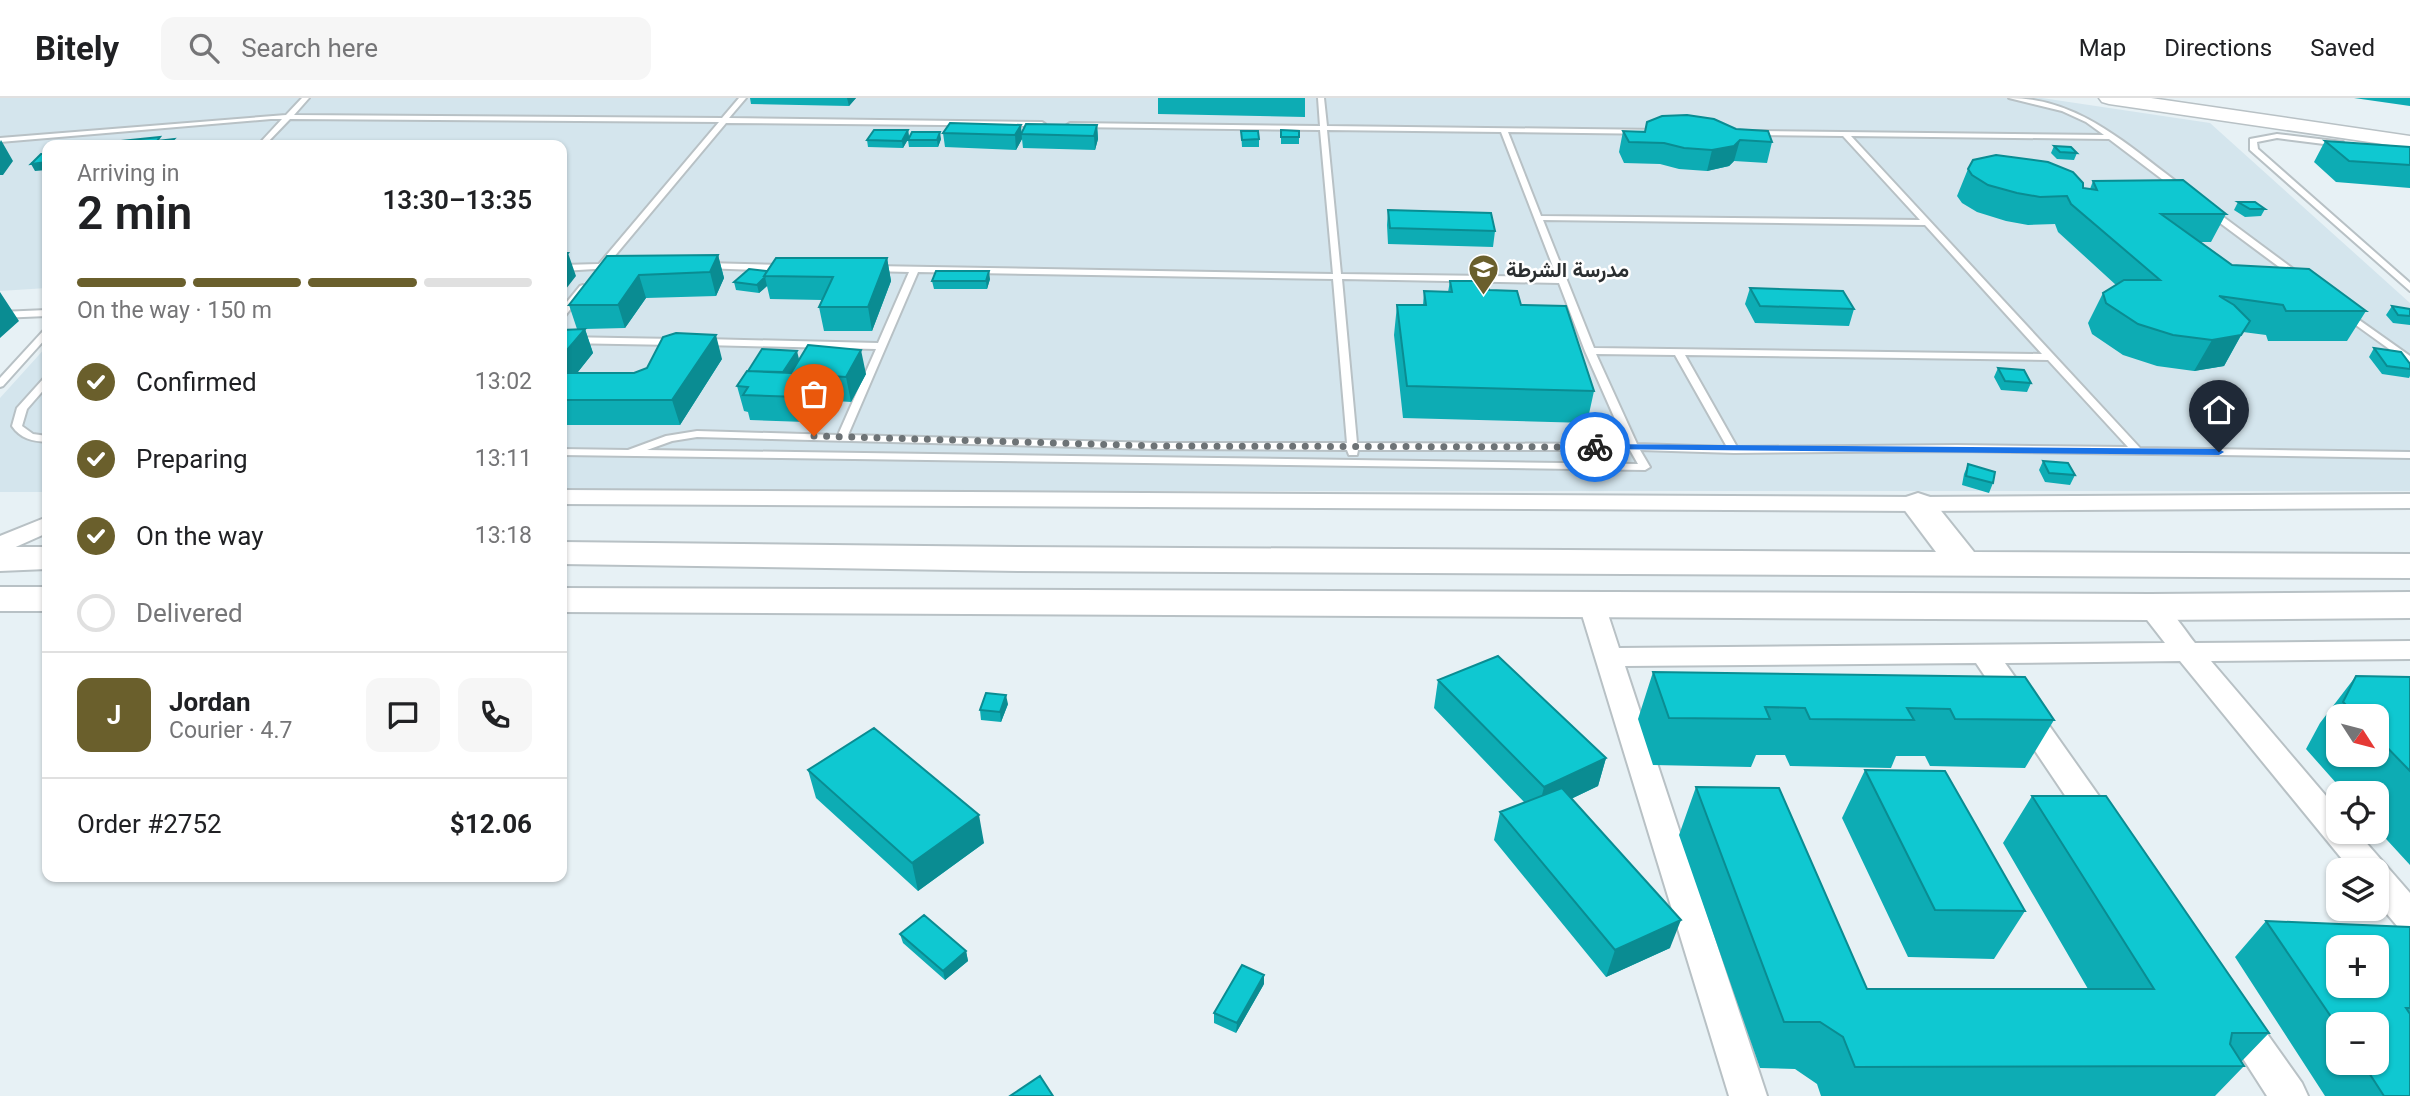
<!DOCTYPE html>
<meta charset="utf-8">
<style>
:root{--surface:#fff;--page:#f6f6f6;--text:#202124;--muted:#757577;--line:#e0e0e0;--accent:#6a5f2c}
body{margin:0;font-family:Roboto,Vazirmatn,sans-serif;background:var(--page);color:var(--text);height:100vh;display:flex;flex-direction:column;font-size:26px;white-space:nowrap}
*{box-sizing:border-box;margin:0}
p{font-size:23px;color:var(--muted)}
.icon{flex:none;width:38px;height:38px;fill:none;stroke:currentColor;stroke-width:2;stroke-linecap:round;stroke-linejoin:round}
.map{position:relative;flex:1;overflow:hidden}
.sheet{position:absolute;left:42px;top:42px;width:525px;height:742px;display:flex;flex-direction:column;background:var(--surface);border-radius:14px;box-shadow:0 2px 5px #0004}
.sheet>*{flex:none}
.needle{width:46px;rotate:126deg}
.fabs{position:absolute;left:2326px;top:606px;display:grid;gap:14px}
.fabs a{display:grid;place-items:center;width:63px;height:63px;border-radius:14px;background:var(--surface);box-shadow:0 2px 5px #0004;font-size:35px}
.pin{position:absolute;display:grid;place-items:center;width:60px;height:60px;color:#fff;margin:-72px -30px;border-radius:50% 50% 50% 0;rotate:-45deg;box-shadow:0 0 7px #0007}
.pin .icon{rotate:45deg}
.courier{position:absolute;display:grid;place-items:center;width:70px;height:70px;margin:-35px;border:5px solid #1a73e8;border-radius:50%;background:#fff;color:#222;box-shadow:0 2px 9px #0007}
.summary em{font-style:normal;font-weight:600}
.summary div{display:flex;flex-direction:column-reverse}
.summary{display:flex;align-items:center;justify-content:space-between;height:119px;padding:0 35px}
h1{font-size:46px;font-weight:600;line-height:52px}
.bar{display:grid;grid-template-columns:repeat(4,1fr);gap:10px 7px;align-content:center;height:84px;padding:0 35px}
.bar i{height:9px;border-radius:5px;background:var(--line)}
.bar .selected{background:var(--accent)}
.bar p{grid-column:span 4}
.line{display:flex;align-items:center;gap:18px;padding:0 35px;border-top:2px solid var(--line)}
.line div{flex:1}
.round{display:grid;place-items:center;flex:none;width:74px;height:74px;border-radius:14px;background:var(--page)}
ol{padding:0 35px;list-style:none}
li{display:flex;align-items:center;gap:21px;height:77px}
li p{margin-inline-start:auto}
li .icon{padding:7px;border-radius:50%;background:var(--accent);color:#fff;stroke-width:4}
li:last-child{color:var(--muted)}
li i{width:38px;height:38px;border:4px solid var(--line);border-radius:50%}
header{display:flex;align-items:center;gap:42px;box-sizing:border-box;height:98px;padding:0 35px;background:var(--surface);border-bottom:2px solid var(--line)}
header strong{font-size:33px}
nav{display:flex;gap:38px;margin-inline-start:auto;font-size:24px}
.search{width:490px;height:63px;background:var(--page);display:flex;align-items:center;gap:18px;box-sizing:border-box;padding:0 24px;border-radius:14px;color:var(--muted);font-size:26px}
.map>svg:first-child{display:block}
.built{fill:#d4e5ed}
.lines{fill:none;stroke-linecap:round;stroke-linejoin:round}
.lane-casing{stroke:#b8c1c5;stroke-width:4}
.street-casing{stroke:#b8c1c5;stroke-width:4}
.secondary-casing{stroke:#b8c1c5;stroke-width:3}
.highway-casing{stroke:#b8c1c5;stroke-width:4}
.lane{fill:#fff;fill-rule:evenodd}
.street{fill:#fff;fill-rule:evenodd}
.secondary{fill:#fff;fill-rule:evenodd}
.highway{fill:#fff;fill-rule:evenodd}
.wall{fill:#0dacb4;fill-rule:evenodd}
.shaded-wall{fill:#0a8c92}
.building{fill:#0fc8d1;stroke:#0a8c92;stroke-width:2;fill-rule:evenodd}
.route{fill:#1a73e8}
.done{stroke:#6d7376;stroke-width:7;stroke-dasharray:0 12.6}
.labels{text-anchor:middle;stroke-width:5;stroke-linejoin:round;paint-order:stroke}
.far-poi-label{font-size:21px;font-weight:bold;fill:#2b2f31;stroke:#fff;text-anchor:start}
</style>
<header>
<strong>Bitely</strong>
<div class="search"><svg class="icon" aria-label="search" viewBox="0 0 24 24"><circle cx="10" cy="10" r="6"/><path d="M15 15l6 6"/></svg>Search here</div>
<nav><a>Map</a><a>Directions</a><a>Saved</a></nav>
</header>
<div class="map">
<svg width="2410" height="998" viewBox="0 0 2410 998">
<rect width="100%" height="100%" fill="#e7f1f5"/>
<path class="built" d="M0 0H2042L2210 25 2410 205V393H562V47H47V190L0 193Z
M47 248V394H0V300Z"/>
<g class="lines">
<defs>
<path id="lane" d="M302 0H309L294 17 722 20 739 0H746L729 20 1042 24 1045 26 1042 28 726 25 608 166H617V170L604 171 599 174 595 171 562 173V167L599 166 719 24 290 21 265 47H258L282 21H271L0 44V40L286 17Z
M1318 0H1324L1327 28 1661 32 1665 34 1661 36 1508 34 1541 118 1920 122 1843 38 1753 37 1749 35 1753 33 2104 37 2086 24 2062 13 2009 0C2081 0 2130 50 2185 90V94H2179L2109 41 1851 38 2140 350 2410 354V360L1957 353 1734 355 1640 352 1650 369 1645 372 562 357V351L628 352 666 338 697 333 838 337 876 251 704 247 699 244 704 241 878 245 909 174 870 173V169L873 168 1333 176 1320 32 1070 29 1067 27 1070 25 1320 28ZM1327 32 1501 34 1557 179 1341 176ZM1543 122 1925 127 2042 256 1594 250ZM918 174 1333 181 1347 345H1157L848 337ZM1342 181 1559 185 1585 253 1626 346 1357 345ZM1596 256 1675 257 1727 349 1637 346ZM1685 257 2048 262 2128 349 1957 347 1737 349ZM697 339 1157 351 1347 352 1349 357H1357L1358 352H1630L1638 366 647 352 672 343Z
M2277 36 2343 44V48H2340L2277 40 2257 44 2258 51 2410 185V193L2250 52V41Z
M2208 112H2214L2300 176V180H2294L2208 116Z
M705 165 785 167 789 170 785 173 702 170V166Z
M583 187 587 190 565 218 562 219V210L580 188Z
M47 212V218L0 220V214Z
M2345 212 2410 258V266L2342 217 2340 215Z
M47 231V239L3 288 0 289V280L44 232Z
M562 239 675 241 680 244 675 247 562 245Z
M47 279V288L27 311 22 328 33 336 47 338V344C32 343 21 341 12 328L17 310 44 280Z"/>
<path id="street" d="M562 392 1918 399 2410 396V410L1918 413 562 406Z
M47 419V435L0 456V438Z
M1592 498 1601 501 1605 507 1619 550 2165 545 2137 509 2141 503C2165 496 2181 528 2195 545L2410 543V561L2211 563 2338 712V733H2356L2410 795V833L2398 829 2376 803V772H2351L2180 563 2005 565 2113 718 2118 727 2113 736 2102 739 2091 736 1976 565 1625 568 1767 998H1729L1579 507 1583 501Z
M2235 904 2248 909 2302 985 2308 998H2267L2217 920 2222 909Z"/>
<path id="secondary" d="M2099 0H2151L2410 38V50L2109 6 2102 4Z"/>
<path id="highway" d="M1918 395 1930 399 1974 454 2410 456V480L1019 473 562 466V444L1019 449 1936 454 1900 406 1906 399Z
M0 449H47V471L0 473Z
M0 489H47V513H0Z
M562 490 2150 496 2410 494V520L2150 522 562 514Z"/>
</defs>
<use href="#lane" class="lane-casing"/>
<use href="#street" class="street-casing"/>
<use href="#secondary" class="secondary-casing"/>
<use href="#highway" class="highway-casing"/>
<use href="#lane" class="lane"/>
<use href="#street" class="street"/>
<use href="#secondary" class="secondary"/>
<use href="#highway" class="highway"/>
</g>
<path class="wall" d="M750 0H856L849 8 751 6Z
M1158 0H1305V19L1158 16Z
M2354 0H2410V8Z
M1021 27V36L1097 27 1098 41 1095 52 1023 50 1022 41 1016 52 945 49 943 35Z
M1736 31 1772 44 1767 65 1734 63 1729 68 1707 73 1679 71 1660 66 1624 65 1619 54 1623 33Z
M908 32 909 39 941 41 938 49H909L908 42 909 40 903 50 868 49 867 42Z
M1281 32 1299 33V46H1281Z
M1241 33 1259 41V49H1242Z
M2325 43 2410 49V90L2336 84 2314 64Z
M2054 48 2077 55 2074 62 2057 61 2051 55Z
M1968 71 2083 90 2090 91 2093 83 2226 116 2211 144H2200L2232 167 2366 213 2347 243H2268L2266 237 2243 234 2224 268 2194 273 2157 268 2123 257 2092 236 2088 225 2103 195 2116 187 2058 134 2055 126 2028 127 2006 123 1977 114 1962 105 1957 98Z
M2238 104 2265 111 2261 118 2245 119 2234 112Z
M1388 112 1495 133 1493 149 1388 146 1387 127Z
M718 157 724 180 716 198 646 200 625 230 585 231 593 255 577 275H634L722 261 680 327H562V232L577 231 569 207 607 158Z
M887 160 891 183 872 233H824L819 209 822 202 770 201 767 188 759 195 736 192 734 184 767 173Z
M990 181 987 191H934L932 183Z
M1450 183 1489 192 1521 207 1594 293 1587 325 1403 320 1394 237 1397 207H1423L1424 193 1448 194Z
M1750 190 1854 211 1849 228 1755 225 1745 206Z
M2392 208 2410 211V227L2393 225 2386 217Z
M2374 250 2410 266V278L2409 280 2382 276 2369 259Z
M799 261 866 276 851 304 836 303 830 314 811 313 805 324 750 322 748 314 744 313 737 288Z
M1998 270 2031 285 2027 294 2001 292 1994 279Z
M2043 363 2075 377 2070 387 2045 384 2039 372Z
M1968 366 1993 385 1989 395 1962 387 1964 376Z
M1653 574 2054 622 2025 670 1930 668 1925 658H1896L1891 670 1790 668 1785 657H1756L1751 669 1653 667 1638 621Z
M2356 578 2410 579V767L2376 730V695H2345L2306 651 2320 625ZM2338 618H2376V656H2338Z
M1438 582 1606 660 1598 688 1571 701 1670 850 1606 879 1494 742 1500 714 1525 705 1434 610Z
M1008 606 1001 624 981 622 980 612Z
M808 672 984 745 918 793 816 700Z
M1865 672 2025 813 1994 861 1908 859 1842 720Z
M1696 689 1867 891H2088L2003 745 2032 698 2269 935 2241 964 2244 968 2215 998H1821L1817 986 1795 971 1760 970 1679 737Z
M2266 823 2410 829V998H2325L2235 859ZM2338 926 2376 964H2338Z
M900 836 966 853 968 863 945 882 903 845Z
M1264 886 1236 935 1214 925V915Z"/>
<path class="shaded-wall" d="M847 0H856L849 8Z
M1021 27 1022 41 1016 52 1015 37Z
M1097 27 1098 41 1095 52 1094 38Z
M908 32 909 39 903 50 902 43Z
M940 34 941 41 938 49 937 42Z
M1 42 13 63 3 77H0V44Z
M1740 42 1734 63 1729 68 1707 73 1712 52Z
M47 64V72L35 73 31 66Z
M568 155 576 178 562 196V163Z
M718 157 724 180 716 198 710 174Z
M887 160 891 183 872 233 868 209Z
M989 173 990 181 987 191 986 183Z
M639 177 646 200 625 230 618 207Z
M765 179 767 188 759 195 757 187Z
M0 194 19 223 0 240Z
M585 231 593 255 562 294V258Z
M716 237 722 261 680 327 672 302Z
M2241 237 2224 268 2194 273 2212 242Z
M861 252 866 276 851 304 846 279Z
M797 253 801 269 787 291 783 274Z
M831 278 836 303 830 314 825 289Z
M805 288 811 313 805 324 799 299Z
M1006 597 1008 606 1001 624 1000 614Z
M1606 660 1598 688 1537 717 1544 689Z
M979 717 984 745 918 793 912 765Z
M1681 822 1670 850 1606 879 1615 852Z
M966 853 968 863 945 882 943 873Z
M1264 877V886L1236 935 1237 925Z"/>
<path class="building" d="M1687 17 1714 21 1736 31 1768 33 1772 44 1740 42 1734 48 1712 52 1684 50 1664 45 1629 44 1623 33 1645 34 1647 24 1662 18Z
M950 25 1021 27 1015 37 943 35Z
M1026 26 1097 27 1094 38 1021 36Z
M874 32H908L902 43 867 42Z
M1281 32 1299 33V39H1281Z
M1241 33H1258L1259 41 1242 42Z
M912 34H940L937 42H908Z
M160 39 157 43 174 41 169 46H178L177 47H82Z
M2325 43 2410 49V67L2349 63Z
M2054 48 2071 49 2077 55 2060 54Z
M41 56H47V64L31 66Z
M1996 57 2048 64 2073 74 2083 85V90L2097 92 2093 83 2183 82 2226 116H2161L2232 167 2309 171 2366 213H2286L2283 207 2219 198 2234 207 2250 223 2241 237 2212 242 2173 237 2138 226 2106 205 2103 195 2124 182H2160L2071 106 2067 98 2040 99 2017 95 1988 87 1972 77 1968 71 1973 62Z
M2238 104H2255L2265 111H2250Z
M1388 112 1491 115 1495 133 1390 130Z
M562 155H568L562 163Z
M718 157 710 174 639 177 618 207H569L607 158Z
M776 160H887L868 209H819L833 179 764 178Z
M749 171 767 173 764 178 765 179 757 187 734 184Z
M936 173H989L986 183H932Z
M1450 183H1487L1489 192 1517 193 1521 207 1566 208 1594 293 1407 288 1397 207H1426L1424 193 1452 194Z
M1750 190 1843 193 1854 211 1760 208Z
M2392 208 2410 211V218L2398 217Z
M585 231 562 258V232Z
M676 235 716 237 672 302H562V274L564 275H634L647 270 663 239Z
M808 247 861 252 846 279 831 278 825 289 805 288 799 299 743 297 748 289 737 288 747 273 791 275Z
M2374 250 2401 254 2410 266V271L2387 268Z
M762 251 797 253 783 274 748 273Z
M1998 270 2024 272 2031 285 2005 283Z
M2043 363 2068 365 2075 377 2049 375Z
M1968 366 1995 374 1993 385 1966 378Z
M1498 558 1606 660 1544 689 1438 582Z
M1653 574 2025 579 2054 622 1955 621 1950 611 1907 610 1914 622 1810 621 1805 610 1765 609 1770 621 1669 620Z
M2356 578 2410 579V673L2376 638V618H2357L2343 604Z
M986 595 1006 597 1000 614 980 612Z
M874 630 979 717 912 765 808 672Z
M1865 672 1945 673 2025 813 1935 812Z
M1696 689 1779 690 1867 891H2154L2032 698H2106L2269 935H2232L2230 946 2244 968 1855 969 1843 939 1820 924H1784Z
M1562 690 1681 822 1615 852 1500 714Z
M924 817 966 853 943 873 900 836Z
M2266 823 2410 829V910H2406L2410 916V998H2384L2362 964H2376V926H2338V929ZM2338 849H2376V887H2338Z
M1242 867 1264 877 1237 925 1214 915Z
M1040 978 1053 998H1010Z"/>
<path class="route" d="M1595 346 2219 351 2224 354 2219 357 1591 351V347Z"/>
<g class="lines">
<path class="done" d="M814 338 1157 348 1595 349"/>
</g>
<defs>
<symbol id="university-pin" viewBox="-11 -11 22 30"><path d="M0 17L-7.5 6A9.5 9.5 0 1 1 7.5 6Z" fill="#6a5f2c" stroke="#fff"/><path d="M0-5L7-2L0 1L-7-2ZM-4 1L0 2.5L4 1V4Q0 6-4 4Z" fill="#fff"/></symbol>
</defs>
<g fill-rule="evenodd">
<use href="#university-pin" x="1466" y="154" width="35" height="47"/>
</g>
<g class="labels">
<g class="far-poi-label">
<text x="1506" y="179">مدرسة الشرطة</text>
</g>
</g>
</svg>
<div class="fabs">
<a><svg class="needle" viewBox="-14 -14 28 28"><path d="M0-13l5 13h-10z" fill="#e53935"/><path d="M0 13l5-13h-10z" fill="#757577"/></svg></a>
<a><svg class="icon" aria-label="locate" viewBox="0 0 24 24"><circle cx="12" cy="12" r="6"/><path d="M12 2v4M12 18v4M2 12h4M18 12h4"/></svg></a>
<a><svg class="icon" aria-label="layers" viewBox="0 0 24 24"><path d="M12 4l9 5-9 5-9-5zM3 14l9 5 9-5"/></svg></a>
<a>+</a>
<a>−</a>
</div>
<div class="pin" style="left:814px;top:338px;background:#ea580c"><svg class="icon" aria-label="bag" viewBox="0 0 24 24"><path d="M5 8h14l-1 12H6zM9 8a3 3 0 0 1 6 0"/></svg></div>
<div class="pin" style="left:2219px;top:354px;background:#1f2937"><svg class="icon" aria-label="home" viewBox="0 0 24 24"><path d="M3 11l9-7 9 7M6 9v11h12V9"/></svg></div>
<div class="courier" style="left:1595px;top:349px"><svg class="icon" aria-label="bike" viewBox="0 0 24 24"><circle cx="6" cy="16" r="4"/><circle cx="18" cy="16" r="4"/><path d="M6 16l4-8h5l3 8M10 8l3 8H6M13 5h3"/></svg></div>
<section class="sheet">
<div class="summary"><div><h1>2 min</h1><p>Arriving in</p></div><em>13:30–13:35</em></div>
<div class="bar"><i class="selected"></i><i class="selected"></i><i class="selected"></i><i></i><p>On the way · 150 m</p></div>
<ol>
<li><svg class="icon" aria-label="check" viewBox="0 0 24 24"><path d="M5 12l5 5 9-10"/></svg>Confirmed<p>13:02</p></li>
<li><svg class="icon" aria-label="check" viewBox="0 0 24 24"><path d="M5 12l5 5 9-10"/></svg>Preparing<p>13:11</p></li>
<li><svg class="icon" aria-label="check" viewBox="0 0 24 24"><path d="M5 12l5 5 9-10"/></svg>On the way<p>13:18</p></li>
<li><i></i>Delivered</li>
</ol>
<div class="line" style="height:126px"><b class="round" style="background:var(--accent);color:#fff">J</b><div><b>Jordan</b><p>Courier · 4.7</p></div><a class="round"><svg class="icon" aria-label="chat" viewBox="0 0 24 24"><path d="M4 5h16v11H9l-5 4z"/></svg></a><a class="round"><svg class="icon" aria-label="phone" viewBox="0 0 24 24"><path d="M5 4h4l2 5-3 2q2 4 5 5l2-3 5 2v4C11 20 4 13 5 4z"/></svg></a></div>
<div class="line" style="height:91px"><div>Order #2752</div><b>$12.06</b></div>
</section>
</div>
